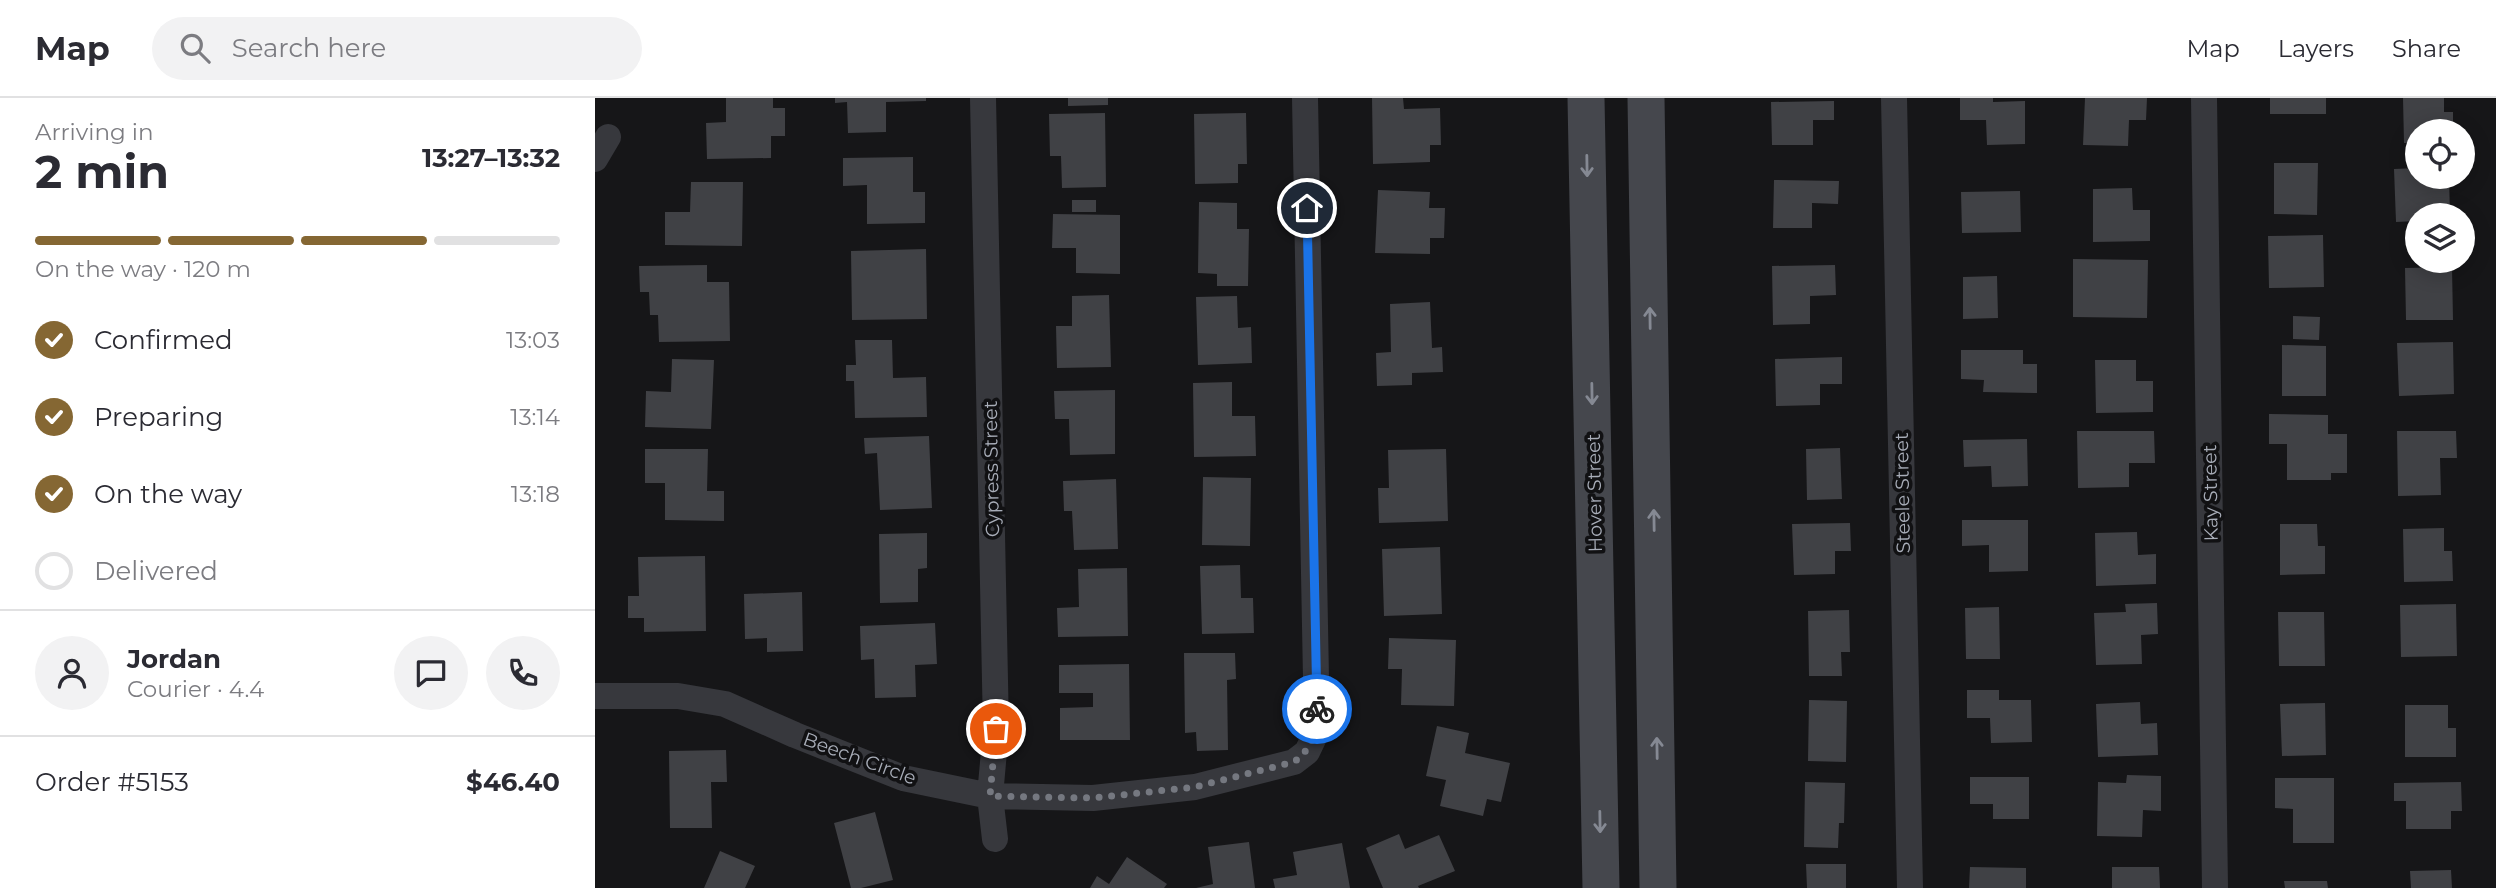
<!DOCTYPE html>
<meta charset="utf-8">
<style>
:root{--surface:#fff;--page:#f2f2f3;--text:#2b2b33;--muted:#7c7c81;--line:#e1e1e2;--accent:#856733}
body{margin:0;font-family:Montserrat,sans-serif;background:var(--page);color:var(--text);height:100vh;display:flex;flex-direction:column;font-size:26px;white-space:nowrap}
*{box-sizing:border-box;margin:0}
p{font-size:23px;color:var(--muted)}
.icon{flex:none;width:38px;height:38px;fill:none;stroke:currentColor;stroke-width:2;stroke-linecap:round;stroke-linejoin:round}
.map{position:relative;flex:1;overflow:hidden}
.drawer{display:flex;flex-direction:column;background:var(--surface);width:595px}
.drawer>*{flex:none}
.fabs{position:absolute;left:1810px;top:21px;display:grid;gap:14px}
.fabs a{display:grid;place-items:center;width:70px;height:70px;border-radius:50%;background:var(--surface);box-shadow:0 4px 18px #0003;font-size:35px}
.pin{position:absolute;display:grid;place-items:center;width:60px;height:60px;color:#fff;margin:-30px;border:4px solid #fff;border-radius:50%;box-shadow:0 2px 7px #0007}
.courier{position:absolute;display:grid;place-items:center;width:70px;height:70px;margin:-35px;border:5px solid #1a73e8;border-radius:50%;background:#fff;color:#222;box-shadow:0 2px 9px #0007}
.headline em{font-style:normal;font-weight:700}
.headline div{display:flex;flex-direction:column-reverse}
.headline{display:flex;align-items:center;justify-content:space-between;height:119px;padding:0 35px}
h1{font-size:46px;font-weight:700;line-height:52px}
.bar{display:grid;grid-template-columns:repeat(4,1fr);gap:10px 7px;align-content:center;height:84px;padding:0 35px}
.bar i{height:9px;border-radius:5px;background:var(--line)}
.bar .selected{background:var(--accent)}
.bar p{grid-column:span 4}
.line{display:flex;align-items:center;gap:18px;padding:0 35px;border-top:2px solid var(--line)}
.line div{flex:1}
.round{display:grid;place-items:center;flex:none;width:74px;height:74px;border-radius:37px;background:var(--page)}
ol{padding:0 35px;list-style:none}
li{display:flex;align-items:center;gap:21px;height:77px}
li p{margin-inline-start:auto}
li .icon{padding:7px;border-radius:50%;background:var(--accent);color:#fff;stroke-width:4}
li:last-child{color:var(--muted)}
li i{width:38px;height:38px;border:4px solid var(--line);border-radius:50%}
header{display:flex;align-items:center;gap:42px;box-sizing:border-box;height:98px;padding:0 35px;background:var(--surface);border-bottom:2px solid var(--line)}
header strong{font-size:33px}
nav{display:flex;gap:38px;margin-inline-start:auto;font-size:24px}
.search{width:490px;height:63px;background:var(--page);display:flex;align-items:center;gap:18px;box-sizing:border-box;padding:0 24px;border-radius:38px;color:var(--muted);font-size:26px}
main{display:flex;flex:1;min-height:0}
.map>svg:first-child{display:block}
.building{fill:#404145}
.lines{fill:none;stroke-linecap:round;stroke-linejoin:round}
.street{stroke:#37383d;stroke-width:26}
.secondary{stroke:#45474d;stroke-width:37}
.oneway{stroke:#858993}
.done{stroke:#757880;stroke-width:7;stroke-dasharray:0 12.6}
.route{stroke:#1a73e8;stroke-width:9}
.labels{text-anchor:middle;stroke-width:7;stroke-linejoin:round;paint-order:stroke}
.street-label{font-size:19px;fill:#a8adb8;stroke:#111113}
</style>
<header>
<strong>Map</strong>
<div class="search"><svg class="icon" aria-label="search" viewBox="0 0 24 24"><circle cx="10" cy="10" r="6"/><path d="M15 15l6 6"/></svg>Search here</div>
<nav><a>Map</a><a>Layers</a><a>Share</a></nav>
</header>
<main>
<section class="drawer">
<div class="headline"><div><h1>2 min</h1><p>Arriving in</p></div><em>13:27–13:32</em></div>
<div class="bar"><i class="selected"></i><i class="selected"></i><i class="selected"></i><i></i><p>On the way · 120 m</p></div>
<ol>
<li><svg class="icon" aria-label="check" viewBox="0 0 24 24"><path d="M5 12l5 5 9-10"/></svg>Confirmed<p>13:03</p></li>
<li><svg class="icon" aria-label="check" viewBox="0 0 24 24"><path d="M5 12l5 5 9-10"/></svg>Preparing<p>13:14</p></li>
<li><svg class="icon" aria-label="check" viewBox="0 0 24 24"><path d="M5 12l5 5 9-10"/></svg>On the way<p>13:18</p></li>
<li><i></i>Delivered</li>
</ol>
<div class="line" style="height:126px"><a class="round"><svg class="icon" aria-label="person" viewBox="0 0 24 24"><circle cx="12" cy="8" r="4"/><path d="M4 21q1-7 8-7t8 7"/></svg></a><div><b>Jordan</b><p>Courier · 4.4</p></div><a class="round"><svg class="icon" aria-label="chat" viewBox="0 0 24 24"><path d="M4 5h16v11H9l-5 4z"/></svg></a><a class="round"><svg class="icon" aria-label="phone" viewBox="0 0 24 24"><path d="M5 4h4l2 5-3 2q2 4 5 5l2-3 5 2v4C11 20 4 13 5 4z"/></svg></a></div>
<div class="line" style="height:91px"><div>Order #5153</div><b>$46.40</b></div>
</section>
<div class="map">
<svg width="1901" height="790" viewBox="0 0 1901 790">
<rect width="100%" height="100%" fill="#161618"/>
<path class="building" d="M131 0H178V10H190V38H176V60L112 61 111 25 131 24Z
M240 0H331V3L291 4V34L253 35 252 4 240 5Z
M473 0H513V7L473 8Z
M777 0H808L809 11 845 10 846 47H835V64L778 66Z
M1365 0H1398V4L1430 3V46L1392 47 1391 22H1365Z
M1490 0H1552L1551 22H1534L1533 48 1488 47Z
M1675 0H1731V16H1675Z
M1808 0H1849V14H1858V33H1822V45H1809Z
M1239 3V22H1218V47H1177L1176 4Z
M510 15 511 89 467 90 466 58H455L454 16Z
M651 15 652 66H643V85L600 86 599 16Z
M318 59V94H330V125L272 126V87L248 88V60Z
M1679 65H1723L1722 117 1679 116Z
M1822 70V79H1854L1855 117H1822V123L1801 124 1799 71Z
M1179 82 1244 83 1243 106 1217 105V130H1178Z
M96 84H148L147 148 70 147V114H95Z
M1537 90 1538 112H1555V143L1498 144V91Z
M783 92 835 94 834 110H850L849 140H835V156L780 155Z
M1425 93 1426 134 1367 135 1366 94Z
M477 102H501V114H477Z
M604 104 642 105V131H654L653 188H622V176L603 175Z
M458 116 525 117V176L481 175V150H457Z
M1728 137 1729 189 1674 190 1673 138Z
M331 151 332 221 257 222 256 153Z
M1478 161 1553 162 1552 220 1478 219Z
M112 167V184H134L135 243 64 244 63 217H55L54 194H45L44 168Z
M1240 167 1241 197 1215 198V226L1178 227 1177 168Z
M1857 169 1858 222H1811L1810 170Z
M1402 178 1403 220 1368 221V179Z
M514 197 516 269 462 270 461 228H477V198Z
M642 198 643 230 656 229 657 265 603 267 601 199Z
M835 204 837 250 847 249 848 274 817 275V287L782 288 781 255 796 254 795 206Z
M1698 218 1725 219 1724 242 1698 241Z
M260 242H297L298 280 331 279 332 319 260 320 259 283H251V267H261Z
M1858 244 1859 296 1804 298 1802 245Z
M1687 247 1731 248V298H1687Z
M1366 252H1428V266H1442V295L1388 294 1389 282 1366 281Z
M1247 259V286H1225V307L1181 308 1180 261Z
M77 261 119 262 116 331 50 329 51 293 76 294Z
M1500 262H1541V283H1558V314L1501 315Z
M637 284V318H660L661 358 599 359 598 285Z
M520 292V356L475 357 474 321H460L459 293Z
M1674 316 1733 317V336H1752V375H1736V382H1692V346H1674Z
M1482 333H1559L1560 365H1534V389L1483 390Z
M1802 333H1861L1862 360H1845L1846 397 1803 398Z
M334 338 337 410 285 412 282 355 270 356 269 340Z
M1432 341 1433 388 1397 389 1396 368 1369 369 1368 342Z
M1245 350 1247 401 1212 402 1211 351Z
M50 351H113L112 393H129V423L70 422V385H50Z
M851 351 853 423 784 425 783 390H794L793 352Z
M608 379 656 380 655 448 607 447Z
M521 381 523 451 479 452 477 413H469L468 383Z
M1367 422H1433V473L1394 474V447L1367 448Z
M1255 425 1256 453H1240V476L1199 477 1197 426Z
M1685 426H1722L1723 448H1730V476L1685 477Z
M1849 430V453H1857L1858 483 1809 484 1808 431Z
M1542 434 1543 457 1561 456V486L1501 488 1500 435Z
M332 435V470L323 471V504L285 505 284 436Z
M845 449 847 516 789 518 787 451Z
M110 458 111 533 49 534V520H33V498H44L43 459Z
M645 467 646 500H658L659 535 607 536 605 468Z
M532 470 533 538 463 539 462 510 484 509 483 471Z
M207 494 208 553 172 554V540L150 541 149 496Z
M1562 505 1563 536 1546 537 1547 566 1501 567 1499 515 1531 514 1530 506Z
M1861 506 1862 558 1806 559 1805 507Z
M1404 509 1405 561H1371L1370 510Z
M1254 512 1255 554H1246L1247 578H1214L1213 513Z
M1683 514H1729L1730 568H1684Z
M340 525 342 566 320 567 321 599 280 600 279 561 266 562 265 528Z
M794 540 861 542 859 608 806 607 807 571H793Z
M589 555H640L641 581 632 582 633 652 602 653 601 634 590 635Z
M534 566 535 642H465V610L498 609V595H464V567Z
M1372 592H1404V602H1436L1437 644 1396 645 1395 620H1372Z
M1214 602 1252 603 1251 664 1213 663Z
M1545 604 1546 626 1562 625 1563 657 1503 659 1501 606Z
M1730 605 1731 657 1687 658 1685 606Z
M1810 607H1853V630H1861V659H1810Z
M842 628 874 635 870 655 915 665 906 704 892 701 888 718 845 708 851 682 831 678Z
M131 652 132 684H116L117 730H75L74 653Z
M1532 677 1566 678V713L1548 712 1547 739 1502 738 1503 684 1531 685Z
M1375 679H1434V721H1398V706H1375Z
M1680 680H1739V745H1698V711L1680 710Z
M1210 684 1250 685 1249 725H1244L1243 750 1209 749Z
M1866 684 1867 713H1856V731H1811V703H1799V685Z
M280 714 298 782 266 790H256L239 725Z
M804 736 810 751 844 737 860 773 823 788 824 790H788L771 750Z
M654 744 660 790H601L618 786 613 749Z
M747 745 755 790H680L678 781 702 777 698 754Z
M125 753 160 768 150 790H109Z
M532 759 572 786 569 790H495L502 778 514 786Z
M1211 766H1251V790H1212Z
M1375 769 1431 770V790H1374Z
M1517 769H1564L1565 790H1517Z
M1856 772 1857 790H1816L1815 773Z
M1689 783H1732L1733 790H1690Z"/>
<g class="lines">
<path class="street" d="M388 0 401 631 395 698 400 741
M1299 0 1315 790
M1609 0 1620 790
M0 61 13 39
M0 598H83L130 606 200 637 308 680 395 698 498 700 600 689 699 664 712 654 722 633 710 0"/>
<path class="secondary" d="M991 0 1006 790
M1051 0 1063 790"/>
</g>
<defs><path id="oneway-shaft" d="M-6 0H5M1.5-3L5.5 0L1.5 3" fill="none" stroke-width="1.6" stroke-linecap="round" stroke-linejoin="round" transform="scale(1.75)"/></defs>
<g class="oneway">
<use href="#oneway-shaft" transform="translate(992 68) rotate(89)"/>
<use href="#oneway-shaft" transform="translate(1055 220) rotate(-91)"/>
<use href="#oneway-shaft" transform="translate(997 296) rotate(89)"/>
<use href="#oneway-shaft" transform="translate(1059 422) rotate(-91)"/>
<use href="#oneway-shaft" transform="translate(1062 650) rotate(-91)"/>
<use href="#oneway-shaft" transform="translate(1005 724) rotate(89)"/>
</g>
<g class="lines">
<path class="done" d="M401 631 395 698 498 700 600 689 699 664C718 649 722 634 722 611"/>
<path class="route" d="M712 110 722 611"/>
</g>
<g class="labels">
<g class="street-label">
<text transform="translate(396 371) rotate(-91)" y="7">Cypress Street</text>
<text transform="translate(999 395) rotate(-91)" y="7">Hover Street</text>
<text transform="translate(1307 395) rotate(-91)" y="7">Steele Street</text>
<text transform="translate(1615 395) rotate(-91)" y="7">Kay Street</text>
<text transform="translate(265 660) rotate(20)" y="7">Beech Circle</text>
</g>
</g>
</svg>
<div class="fabs">
<a><svg class="icon" aria-label="locate" viewBox="0 0 24 24"><circle cx="12" cy="12" r="6"/><path d="M12 2v4M12 18v4M2 12h4M18 12h4"/></svg></a>
<a><svg class="icon" aria-label="layers" viewBox="0 0 24 24"><path d="M12 4l9 5-9 5-9-5zM3 14l9 5 9-5"/></svg></a>
</div>
<div class="pin" style="left:401px;top:631px;background:#ea580c"><svg class="icon" aria-label="bag" viewBox="0 0 24 24"><path d="M5 8h14l-1 12H6zM9 8a3 3 0 0 1 6 0"/></svg></div>
<div class="pin" style="left:712px;top:110px;background:#1f2937"><svg class="icon" aria-label="home" viewBox="0 0 24 24"><path d="M3 11l9-7 9 7M6 9v11h12V9"/></svg></div>
<div class="courier" style="left:722px;top:611px"><svg class="icon" aria-label="bike" viewBox="0 0 24 24"><circle cx="6" cy="16" r="4"/><circle cx="18" cy="16" r="4"/><path d="M6 16l4-8h5l3 8M10 8l3 8H6M13 5h3"/></svg></div>
</div>
</main>
